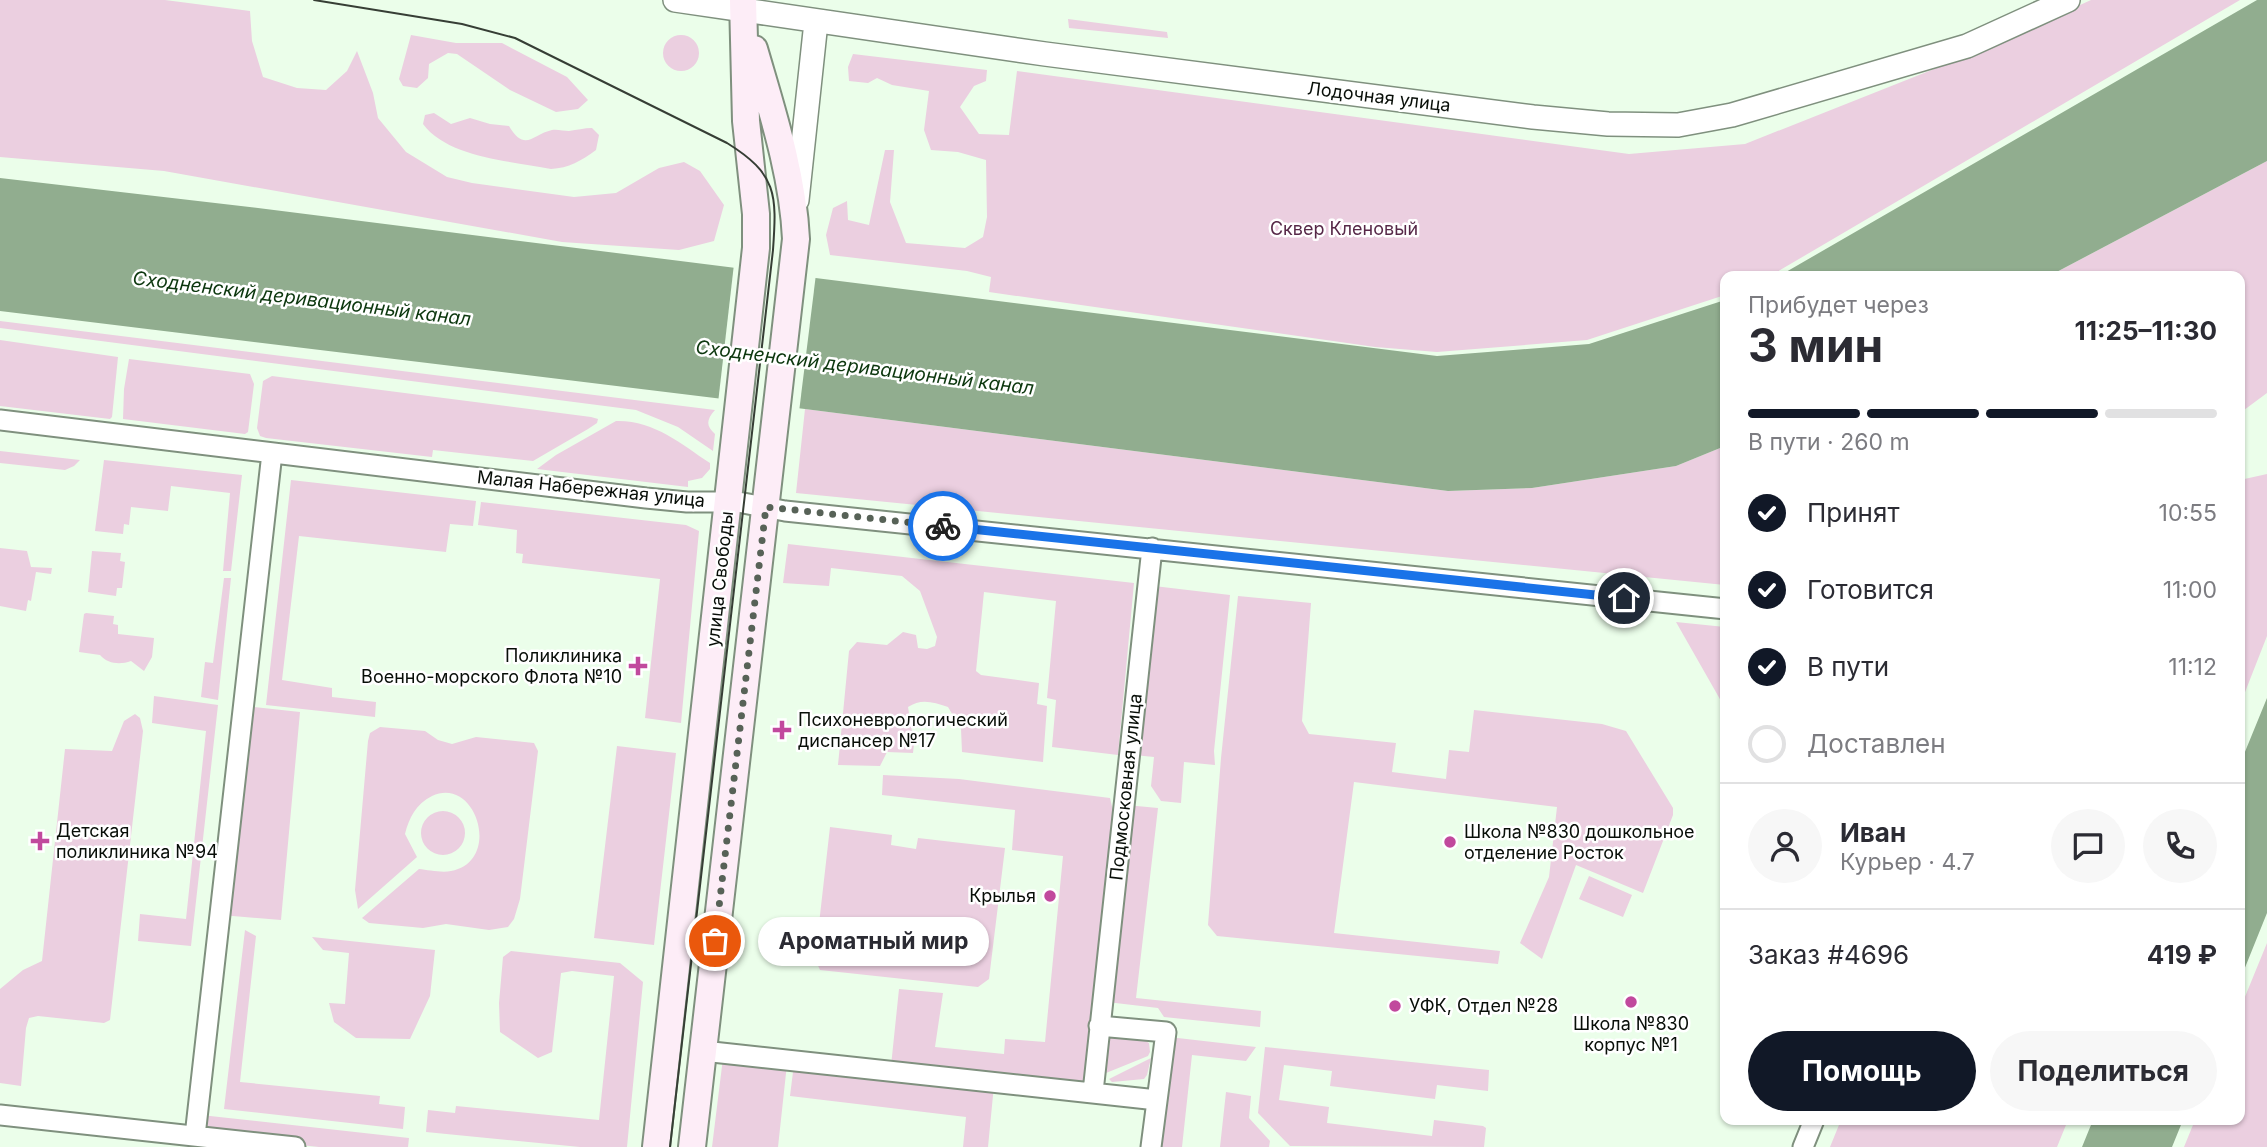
<!DOCTYPE html>
<html lang="ru">
<meta charset="utf-8">
<style>
:root{--surface:#fff;--page:#f7f7f7;--text:#2b2b33;--muted:#7c7c81;--line:#e1e1e2;--accent:#111827}
body{margin:0;font-family:Inter,sans-serif;background:var(--page);color:var(--text);height:100vh;display:flex;flex-direction:column;font-size:26px;white-space:nowrap}
*{box-sizing:border-box;margin:0}
p{font-size:23px;color:var(--muted)}
.icon{flex:none;width:38px;height:38px;fill:none;stroke:currentColor;stroke-width:2;stroke-linecap:round;stroke-linejoin:round}
.map{position:relative;flex:1;overflow:hidden}
.sheet{position:absolute;left:1720px;top:271px;width:525px;height:854px;display:flex;flex-direction:column;background:var(--surface);border-radius:14px;box-shadow:0 2px 5px #0004}
.sheet>*{flex:none}
.pin{position:absolute;display:grid;place-items:center;width:60px;height:60px;color:#fff;margin:-30px;border:4px solid #fff;border-radius:50%;box-shadow:0 2px 7px #0007}
.courier{position:absolute;display:grid;place-items:center;width:70px;height:70px;margin:-35px;border:5px solid #1a73e8;border-radius:50%;background:#fff;color:#222;box-shadow:0 2px 9px #0007}
.bubble{position:absolute;height:49px;border-radius:24px;background:var(--surface);box-shadow:0 2px 5px #0004;font-size:23px;font-weight:700;line-height:49px;text-align:center}
.summary em{font-style:normal;font-weight:700}
.summary div{display:flex;flex-direction:column-reverse}
.summary{display:flex;align-items:center;justify-content:space-between;height:119px;padding:0 28px}
h1{font-size:46px;font-weight:700;line-height:52px}
.bar{display:grid;grid-template-columns:repeat(4,1fr);gap:10px 7px;align-content:center;height:84px;padding:0 28px}
.bar i{height:9px;border-radius:5px;background:var(--line)}
.bar .current{background:var(--accent)}
.bar p{grid-column:span 4}
.line{display:flex;align-items:center;gap:18px;padding:0 28px;border-top:2px solid var(--line)}
.line div{flex:1}
.round{display:grid;place-items:center;flex:none;width:74px;height:74px;border-radius:37px;background:var(--page)}
ol{padding:0 28px;list-style:none}
li{display:flex;align-items:center;gap:21px;height:77px}
li p{margin-inline-start:auto}
li .icon{padding:7px;border-radius:50%;background:var(--accent);color:#fff;stroke-width:4}
li:last-child{color:var(--muted)}
li i{width:38px;height:38px;border:4px solid var(--line);border-radius:50%}
.action{display:flex;gap:14px;margin-top:auto;padding:14px 28px}
.action a{flex:1;height:80px;border-radius:42px;background:var(--accent);color:#fff;font-size:28px;font-weight:700;line-height:80px;text-align:center}
.action a+a{background:var(--page);color:var(--text)}
.map>svg:first-child{display:block}
.green{fill:#ebcfe0}
.water{fill:#91ad8f}
.pier{fill:#ebfeea}
.lines{fill:none;stroke-linecap:round;stroke-linejoin:round}
.minor-casing{stroke:#7f907e;stroke-width:23}
.tertiary-casing{stroke:#7f907e;stroke-width:26}
.secondary-casing{stroke:#7f907e;stroke-width:30}
.minor{stroke:#fff;stroke-width:19}
.tertiary{stroke:#fff;stroke-width:23}
.secondary{stroke:#fdedf7;stroke-width:26}
.tram{stroke:#363e35;stroke-width:2}
.done{stroke:#576257;stroke-width:7;stroke-dasharray:0 12.6}
.route{stroke:#1a73e8;stroke-width:9}
.poi-dot{fill:#c1499d;stroke:#fff;stroke-width:2.5}
.labels{text-anchor:middle;stroke-width:5;stroke-linejoin:round;paint-order:stroke}
.street-label{font-size:18px;fill:#080e08;stroke:#fff}
.park-label{font-size:18px;fill:#572848;stroke:#fff}
.poi-label{font-size:18px;fill:#080e08;stroke:#fff;text-anchor:start}
.water-label{font-size:19px;font-style:italic;fill:#0c370e;stroke:#fff}
</style>
<div class="map">
<svg width="2267" height="1147" viewBox="0 0 2267 1147">
<rect width="100%" height="100%" fill="#ebfeea"/>
<path class="green" d="M0 0H165L250 11 252 41 263 77 297 88 326 90 347 71 357 51 373 93 378 118 406 152 447 177 472 183 574 197 616 193 659 168 684 162 700 171 724 205 714 241 679 250 562 242 164 171 0 157Z
M2091 0H2240L1770 276H1726L1725 295 1587 340 1437 352 1375 347 989 292 991 277 967 271 830 255 826 235 833 208 847 201 848 220 869 225 885 150H894L890 202 906 243 965 248 983 237 987 217 986 160 958 152 931 150 924 130 929 91 892 85 877 78 868 83 849 81 848 67 853 54 987 70 986 81 974 86 960 107 979 134 1009 135 1017 71 1629 154 1745 144 1982 50Z
M1068 19 1167 32 1168 38 1069 28Z
M411 35 456 43H502L567 77 588 100 578 109 556 112 510 90 457 54 448 53 429 64 428 78 417 88 403 86 399 79Z
M663 53a18 18 0 1 1 36 0a18 18 0 1 1-36 0Z
M434 113 451 124 470 118 490 124 509 126C525 153 533 134 552 130 557 129 564 131 569 131 577 130 584 128 592 128L599 135 596 150C581 161 569 168 551 169 512 161 448 158 423 124L425 115Z
M2267 161V393L2240 413V276H2049Z
M0 321 715 410C706 420 706 426 715 434L713 451 678 427 636 410 0 328Z
M0 340 118 357 112 417 110 419 0 406Z
M129 359 250 374 254 384 248 432 245 434 123 419 124 389Z
M272 376 591 417 598 419 597 423 588 429 533 461 433 450 432 457 266 438 260 436 257 428 263 381Z
M805 409 1448 491 1532 488 1676 466 1725 446V585L796 493Z
M616 421C654 420 681 444 710 463V469L702 478 688 481V487L537 469 556 455Z
M0 451 80 460 74 466 65 470 0 463Z
M104 460 242 475 231 571H223L230 493 171 486 168 511 131 507 129 525 124 524 123 534 95 531Z
M2267 474V636L2240 705V480Z
M291 480 476 501 473 526 450 524 446 552 299 536 282 680 332 688V697L376 702 375 717 266 705Z
M481 502 686 525 699 531 681 723 645 718 660 579 522 563 523 554 516 553 517 530 478 525Z
M788 544 1134 583 1118 755 1052 747 1056 700 1047 698 1056 601 984 592 976 671 981 675 1039 683 1037 704 1047 706 1043 762 962 752 961 729 948 707C933 702 921 698 908 707L914 744 913 753 887 752 880 766 838 765 849 651 857 642 887 645 903 632 916 635 918 648 927 649 935 646 937 637 920 591 902 576 831 568 829 586 783 583Z
M0 548 27 551 31 567 52 568 51 574 36 572 31 601 28 600 26 611 0 606Z
M92 551 121 553 120 561 125 562 122 588H117L116 596 88 592Z
M224 578H231L218 700 201 697 205 662 213 663Z
M1154 586 1230 595 1214 751 1215 765 1184 762 1181 803 1161 801 1151 786 1154 757 1134 755Z
M1238 596 1311 603 1302 721 1309 734 1396 743 1392 772 1446 779 1449 750 1469 752 1474 710 1602 724 1626 731 1673 808V815L1643 893 1576 865 1542 959 1520 943 1549 877 1557 807 1354 782 1334 933 1500 951 1498 964 1217 936 1208 925 1221 758Z
M86 613 114 616 113 624 118 625V634L154 638 152 657 144 671 131 661C120 665 108 664 100 655L79 652 84 614Z
M1676 622 1725 627V708Z
M154 696 218 705 191 946 138 941 140 914 186 919 206 731 152 723Z
M244 706 300 712 281 920 221 915Z
M135 714 140 718 143 731 110 1020 104 1023 38 1016 29 1018 26 1028 21 1086 0 1083V989L23 970 42 961 65 749 112 751 124 721Z
M380 727 425 731 438 740 452 744 476 737 534 743 538 751 520 899 514 919 508 927 489 930 446 924 423 928 369 923 362 918 419 869C428 870 442 873 451 871 503 861 476 775 432 796 416 804 409 818 405 834L417 857 358 909 355 890 368 741 370 733Z
M617 746 676 753 654 945 594 938Z
M883 775 959 779 1110 798 1113 811 1084 1087 891 1066 899 989 943 993 935 1047 1004 1054 1005 1039 1045 1042 1063 856 1012 850 1015 810 882 795Z
M1126 805 1158 808 1136 998 1261 1011 1260 1027 1164 1017 1158 1008 1107 1002Z
M421 833a22 22 0 1 1 44 0a22 22 0 1 1-44 0Z
M830 827 892 835 891 845 916 849 918 838 1005 848 989 979 978 987 820 970 815 959Z
M1589 876 1632 895 1623 917 1579 899Z
M245 930 256 936 240 1082 380 1096 379 1104 405 1107 403 1129 224 1109Z
M312 937 435 950 430 996 410 1039 356 1038 334 1022 329 1003 345 1004 349 953 323 950Z
M2267 943V1147H2184L2195 1120H2240V1009Z
M511 951 620 963 643 982 627 1147H580L426 1132 428 1110 455 1113 456 1106 599 1120 614 976 572 971 561 973 552 1052 538 1058 500 1032 499 1003 503 957Z
M1110 1034 1144 1040 1149 1043 1150 1052 1148 1056 1106 1073Z
M1169 1037 1256 1047 1246 1061 1192 1055 1182 1147H1156Z
M1265 1047 1489 1070 1488 1091 1437 1085 1435 1099 1330 1086 1332 1071 1284 1065 1279 1100 1329 1107 1327 1123 1432 1136 1434 1120 1483 1126 1486 1128 1484 1147 1290 1146 1258 1113Z
M723 1058 787 1064 778 1147H712Z
M1151 1058 1147 1075 1144 1079 1112 1082 1109 1079Z
M794 1064 994 1085 988 1147H963L966 1117 790 1096Z
M1226 1092 1251 1096 1249 1118 1270 1141 1269 1147H1220Z
M201 1115 409 1138 408 1147H319L198 1134Z
M1841 1120H2068L2057 1147H1830Z"/>
<path class="water" d="M2257 0H2267V161L2049 276H1779Z
M0 178 258 208 1437 356 1589 344 1725 300V446L1676 466 1532 488 1448 491 805 409 0 311Z
M2267 698V913L2240 980V764Z
M2093 1120H2183L2172 1147H2082Z"/>
<path class="pier" d="M734 264 816 274 799 412 718 403Z"/>
<g class="lines">
<defs>
<path id="minor" d="M0 420 646 498 687 502H738L785 511 1726 609
M1099 1026 1166 1032 1151 1147
M703 1051 1157 1100
M1093 1092 1152 548
M0 1115 295 1147
M195 1136 272 453
M1803 1147 1814 1120"/>
<path id="tertiary" d="M675 0 1045 54 1533 117 1608 124 1678 125 1732 115 1967 46 2068 0
M797 200 816 22"/>
<path id="secondary" d="M656 1147 756 248V214L746 121 743 0
M692 1147 796 239C793 174 772 111 754 49"/>
</defs>
<use href="#minor" class="minor-casing"/>
<use href="#tertiary" class="tertiary-casing"/>
<use href="#secondary" class="secondary-casing"/>
<use href="#minor" class="minor"/>
<use href="#tertiary" class="tertiary"/>
<use href="#secondary" class="secondary"/>
<path class="tram" d="M314 0 462 24 515 38 727 143C777 174 777 194 773 250L670 1147"/>
</g>
<g class="lines">
<path class="done" d="M715 941 766 507 943 526"/>
<path class="route" d="M943 526 1624 598"/>
</g>
<g class="poi-dot">
<path d="M634.5 655.5h7v7h7v7h-7v7h-7v-7h-7v-7h7z"/>
<path d="M778.5 719.5h7v7h7v7h-7v7h-7v-7h-7v-7h7z"/>
<path d="M36.5 830.5h7v7h7v7h-7v7h-7v-7h-7v-7h7z"/>
<circle cx="1450" cy="842" r="7"/>
<circle cx="1050" cy="896" r="7"/>
<circle cx="1631" cy="1002" r="7"/>
<circle cx="1395" cy="1006" r="7"/>
</g>
<g class="labels">
<g class="street-label">
<text transform="translate(1379 97) rotate(7)" y="6">Лодочная улица</text>
<text transform="translate(591 489) rotate(6)" y="6">Малая Набережная улица</text>
<text transform="translate(720 579) rotate(-84)" y="6">улица Свободы</text>
<text transform="translate(1126 787) rotate(-84)" y="6">Подмосковная улица</text>
</g>
<g class="park-label">
<text x="1344" y="235">Сквер Кленовый</text>
</g>
<g class="poi-label">
<text x="622" y="662" text-anchor="end">Поликлиника<tspan x="622" dy="21">Военно-морского Флота №10</tspan></text>
<text x="798" y="726">Психоневрологический<tspan x="798" dy="21">диспансер №17</tspan></text>
<text x="56" y="837">Детская<tspan x="56" dy="21">поликлиника №94</tspan></text>
<text x="1464" y="838">Школа №830 дошкольное<tspan x="1464" dy="21">отделение Росток</tspan></text>
<text x="1036" y="902" text-anchor="end">Крылья</text>
<text x="1409" y="1012">УФК, Отдел №28</text>
<text x="1631" y="1030" text-anchor="middle">Школа №830<tspan x="1631" dy="21">корпус №1</tspan></text>
</g>
<g class="water-label">
<text transform="translate(302 298) rotate(7)" y="7">Сходненский деривационный канал</text>
<text transform="translate(865 367) rotate(7)" y="7">Сходненский деривационный канал</text>
</g>
</g>
</svg>
<div class="pin" style="left:715px;top:941px;background:#ea580c"><svg class="icon" aria-label="bag" viewBox="0 0 24 24"><path d="M5 8h14l-1 12H6zM9 8a3 3 0 0 1 6 0"/></svg></div>
<div class="pin" style="left:1624px;top:598px;background:#1f2937"><svg class="icon" aria-label="home" viewBox="0 0 24 24"><path d="M3 11l9-7 9 7M6 9v11h12V9"/></svg></div>
<div class="courier" style="left:943px;top:526px"><svg class="icon" aria-label="bike" viewBox="0 0 24 24"><circle cx="6" cy="16" r="4"/><circle cx="18" cy="16" r="4"/><path d="M6 16l4-8h5l3 8M10 8l3 8H6M13 5h3"/></svg></div>
<div class="bubble" style="left:758px;top:917px;width:231px">Ароматный мир</div>
<section class="sheet">
<div class="summary"><div><h1>3 мин</h1><p>Прибудет через</p></div><em>11:25–11:30</em></div>
<div class="bar"><i class="current"></i><i class="current"></i><i class="current"></i><i></i><p>В пути · 260 m</p></div>
<ol>
<li><svg class="icon" aria-label="check" viewBox="0 0 24 24"><path d="M5 12l5 5 9-10"/></svg>Принят<p>10:55</p></li>
<li><svg class="icon" aria-label="check" viewBox="0 0 24 24"><path d="M5 12l5 5 9-10"/></svg>Готовится<p>11:00</p></li>
<li><svg class="icon" aria-label="check" viewBox="0 0 24 24"><path d="M5 12l5 5 9-10"/></svg>В пути<p>11:12</p></li>
<li><i></i>Доставлен</li>
</ol>
<div class="line" style="height:126px"><a class="round"><svg class="icon" aria-label="person" viewBox="0 0 24 24"><circle cx="12" cy="8" r="4"/><path d="M4 21q1-7 8-7t8 7"/></svg></a><div><b>Иван</b><p>Курьер · 4.7</p></div><a class="round"><svg class="icon" aria-label="chat" viewBox="0 0 24 24"><path d="M4 5h16v11H9l-5 4z"/></svg></a><a class="round"><svg class="icon" aria-label="phone" viewBox="0 0 24 24"><path d="M5 4h4l2 5-3 2q2 4 5 5l2-3 5 2v4C11 20 4 13 5 4z"/></svg></a></div>
<div class="line" style="height:91px"><div>Заказ #4696</div><b>419 ₽</b></div>
<div class="action"><a>Помощь</a><a>Поделиться</a></div>
</section>
</div>
